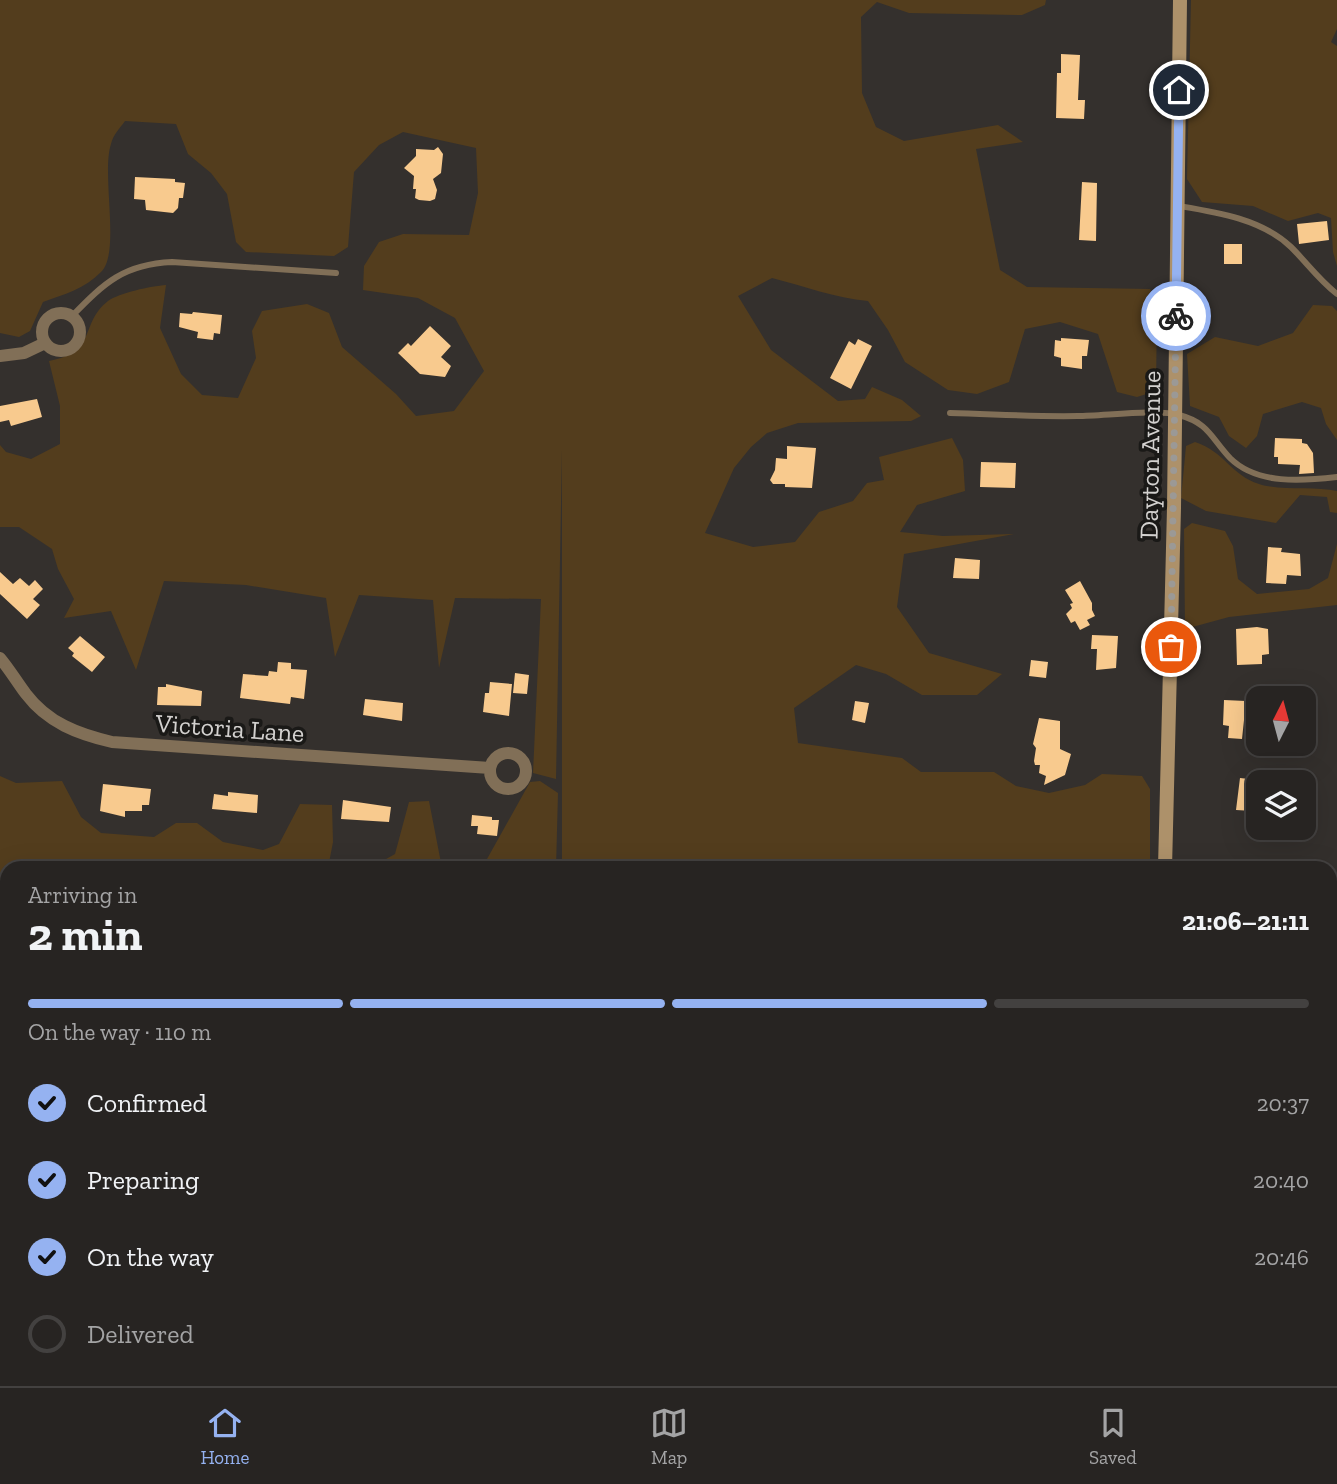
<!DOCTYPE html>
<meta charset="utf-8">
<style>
:root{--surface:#272422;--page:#2f2c2a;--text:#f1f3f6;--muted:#a4a4a5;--line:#434140;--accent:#95b2f1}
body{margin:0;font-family:"Zilla Slab",serif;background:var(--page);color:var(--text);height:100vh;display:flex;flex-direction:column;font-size:26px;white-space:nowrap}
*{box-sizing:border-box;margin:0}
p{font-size:23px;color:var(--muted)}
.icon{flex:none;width:38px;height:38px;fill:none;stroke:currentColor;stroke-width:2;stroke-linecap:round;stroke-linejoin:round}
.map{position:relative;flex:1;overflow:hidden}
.panel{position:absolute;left:0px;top:861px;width:1337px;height:525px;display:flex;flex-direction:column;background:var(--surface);border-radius:21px 21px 0 0;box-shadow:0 7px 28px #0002,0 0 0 2px var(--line)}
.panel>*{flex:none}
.needle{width:46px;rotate:6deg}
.controls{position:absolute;left:1246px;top:686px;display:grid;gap:14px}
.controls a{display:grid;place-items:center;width:70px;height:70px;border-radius:14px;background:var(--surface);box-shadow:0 7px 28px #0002,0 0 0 2px var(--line);font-size:35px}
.pin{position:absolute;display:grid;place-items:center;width:60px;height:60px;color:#fff;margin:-30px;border:4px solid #fff;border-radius:50%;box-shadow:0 2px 7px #0007}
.courier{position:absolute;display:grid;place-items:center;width:70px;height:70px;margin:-35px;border:5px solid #95b2f1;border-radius:50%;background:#fff;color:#222;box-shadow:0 2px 9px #0007}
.head em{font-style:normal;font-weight:800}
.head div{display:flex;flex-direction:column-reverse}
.head{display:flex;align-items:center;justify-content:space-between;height:119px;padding:0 28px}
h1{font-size:46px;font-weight:800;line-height:52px}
.bar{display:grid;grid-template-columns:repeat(4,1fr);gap:10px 7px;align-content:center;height:84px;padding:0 28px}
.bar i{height:9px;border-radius:5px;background:var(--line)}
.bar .active{background:var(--accent)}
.bar p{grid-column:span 4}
ol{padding:0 28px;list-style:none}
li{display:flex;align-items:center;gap:21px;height:77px}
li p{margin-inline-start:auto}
li .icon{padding:7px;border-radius:50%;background:var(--accent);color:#111;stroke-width:4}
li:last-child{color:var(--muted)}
li i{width:38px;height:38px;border:4px solid var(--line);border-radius:50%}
.tab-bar{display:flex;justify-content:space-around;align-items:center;height:98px;border-top:2px solid var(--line);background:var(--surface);font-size:19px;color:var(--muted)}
.tab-bar a{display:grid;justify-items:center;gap:4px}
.tab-bar .active{color:var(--accent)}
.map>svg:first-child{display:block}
.green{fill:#533d1d}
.building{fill:#f8ca8e}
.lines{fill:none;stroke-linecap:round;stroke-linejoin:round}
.lane{stroke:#816f57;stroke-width:6}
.street{stroke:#816f57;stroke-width:12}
.secondary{stroke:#ad916a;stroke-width:14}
.done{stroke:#9b9996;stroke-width:7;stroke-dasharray:0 12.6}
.route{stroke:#95b2f1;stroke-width:9}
.labels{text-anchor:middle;stroke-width:7;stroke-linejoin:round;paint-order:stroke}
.street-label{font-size:26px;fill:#d3d1cf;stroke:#1a1917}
</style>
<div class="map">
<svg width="1337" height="1386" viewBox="0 0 1337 1386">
<rect width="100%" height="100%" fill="#34302d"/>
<path class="green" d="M0 0H1046L1045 5 1022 15 909 13 877 2 861 17 862 93 876 127 904 141 998 125 1023 142 976 149 1000 270 1027 287 1150 289 1157 303 1156 391 1137 397 1117 392 1098 334 1060 322 1025 329 1009 382 977 394 948 390 905 362 888 330 868 301C835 298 804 286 772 278L738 296 771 350 838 401 865 399 872 387 902 400 921 416 911 421 798 423 767 433 751 447 734 468 705 533 753 547 795 542 819 512 853 501 867 483 884 480 879 457 952 438 963 460 965 491 917 505 900 532 943 536 1014 534 904 554 897 607 929 653 1002 674 977 695H922L886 674 856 665 794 708 798 743 902 758 921 772H994L1016 786 1049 793 1085 785 1102 774 1142 776 1150 789V868H562V450L556 779 533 773 541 599 455 598 439 668 433 600 359 595 335 657 326 598 246 585 164 581 136 670 111 611 64 618 74 599 58 569 52 549 19 527H0V445L6 452 31 459 60 444V406L49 361C98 352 79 324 108 301 119 293 151 286 166 285L160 328 181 374 202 395 238 398 256 358 252 331 262 311 307 304 329 313 342 347 396 394 416 416 454 411 484 371 455 318 418 298 363 290 364 266 379 242 403 234 469 235 478 193 476 148 403 132 379 145 354 172 348 247 334 256 246 252 236 242 227 194 211 173 188 154 176 124 125 121C120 128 113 135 111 144 101 174 121 253 101 272 86 288 63 295 43 302L30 331 19 337 0 333Z
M1191 0H1337V29L1331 42 1337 46V266L1333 252 1331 218 1318 213 1288 221 1253 206 1202 202 1187 179Z
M1313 305 1332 306 1337 311V440L1326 424 1321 408 1302 402 1263 414 1257 436 1246 448 1229 436 1219 417 1190 406 1187 354 1215 337 1258 346 1293 333Z
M1195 442C1225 452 1231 475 1259 484 1279 491 1314 486 1337 491V513L1330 512 1327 497 1300 495 1276 523 1206 511 1181 498 1186 446Z
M1192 523 1225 531 1233 546 1238 579 1257 594 1309 589 1328 578 1337 544V605L1229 617 1185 629 1184 529Z
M0 776 16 783 62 781 81 817 101 833 154 837 176 823H197L223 842 263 850 279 844 300 804 332 805 333 842 328 868H7V1379H540L539 1386H0Z
M540 781 558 793 556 868H482L530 782Z
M429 801 442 868H370L395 854 409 802Z
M1330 892H1337V1024L1330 1023Z
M1330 1059 1337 1067V1186L1330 1181Z
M1337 1245V1386H1297L1300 1379H1330V1247Z"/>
<path class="building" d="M1061 54 1080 55 1078 100H1085L1084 119 1056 118 1057 73H1061Z
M438 147 443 154 441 173 433 179 437 190 435 199 430 201 419 200 415 198 416 189H413L414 176 404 168 416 156V149L434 150Z
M135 177 175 179V182L185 183 183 198H179L178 208 173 213 146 210 145 200 134 199Z
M1082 182 1097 183 1096 241 1079 240Z
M1327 221 1329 240 1299 244 1297 224Z
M1224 244H1242V264H1224Z
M193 312 222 315 220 334 214 333 213 340 197 338 198 332 179 327 180 313 192 314Z
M430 326 451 346 441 357 451 366 445 377 420 374 398 353 408 343 411 346Z
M1061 338 1089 340 1087 356H1082V369L1061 366V358L1054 356 1055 340 1061 341Z
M858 339 872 346 851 389 830 378 849 341 855 345Z
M37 399 42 417 11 426 9 420 0 422V406Z
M1275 438 1302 439V443L1307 444 1313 453 1314 473 1299 474 1300 465 1278 464V457H1274Z
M787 446 816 448 812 488 785 487V484H773L770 480 775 470 776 458 787 459Z
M981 462 1016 463 1015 488 980 487Z
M1268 547 1282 548 1281 552 1300 554 1301 576 1287 575 1286 584 1266 583Z
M955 558 980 560 979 579 953 578Z
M0 572 13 584 20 578 29 586 35 580 43 589 33 599 40 605 27 619 0 594Z
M1080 581 1092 603V610L1095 616 1087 620 1090 625 1080 630 1075 621 1071 623 1066 614 1072 608 1070 604 1073 603 1065 590Z
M1257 627 1268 629 1269 654 1262 655V664L1237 665 1236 629Z
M1092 635 1118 636 1116 668 1096 670 1097 649H1091Z
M80 636 105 657 92 672 72 656 74 653 68 648Z
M1031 660 1048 662 1046 678 1029 676Z
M278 662 291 663V669L307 670 304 699 291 697 290 704 240 698 243 674 268 676 269 671 277 672Z
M515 673 529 675 527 694 513 693Z
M490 682 512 684 509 716 483 712 485 693H489Z
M166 684 202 691 201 706 157 705 158 687H166Z
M365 699 403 703 402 721 363 715Z
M1224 700 1246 701 1242 739 1228 738 1229 726 1223 725Z
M855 701 869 703 865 723 852 720Z
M1039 718 1060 721V749L1071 754 1065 775 1044 785 1046 776 1039 773 1040 765H1035L1034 761 1036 748 1033 744Z
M1240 778 1258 780 1253 811 1236 810Z
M103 784 151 789 149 805H142V811H125V817L100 811Z
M228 792 258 795 257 813 212 809 214 794 228 796Z
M343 800 391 807 389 822 341 819Z
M472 815 492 817V820H499L497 836 477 834 478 826H471Z"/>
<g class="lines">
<path class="lane" d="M1179 206C1216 212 1262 219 1291 247 1307 263 1319 280 1337 294
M72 316C104 283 124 264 172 262L336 273
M950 413C993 414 1036 417 1078 416 1103 416 1158 409 1179 415 1209 423 1211 438 1230 458 1257 485 1303 481 1337 477
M1330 1032H1337
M1235 1386V1379"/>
<path class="street" d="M42 332a19 19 0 1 1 38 0a19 19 0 1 1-38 0Z
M0 356 24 353 45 343
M0 658C10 670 17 682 26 694 48 723 78 734 112 742L490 768
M490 771a18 18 0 1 1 36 0a18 18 0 1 1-36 0Z
M550 1386 551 1379
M843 1386V1379"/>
<path class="secondary" d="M1165 868 1174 508 1180 0
M1153 1379V1386"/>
</g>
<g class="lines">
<path class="done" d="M1171 647 1176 316"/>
<path class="route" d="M1176 316 1179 90"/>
</g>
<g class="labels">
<g class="street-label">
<text transform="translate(1150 455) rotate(-89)" y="9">Dayton Avenue</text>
<text transform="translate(230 728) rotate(4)" y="9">Victoria Lane</text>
</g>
</g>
</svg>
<div class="controls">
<a><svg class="needle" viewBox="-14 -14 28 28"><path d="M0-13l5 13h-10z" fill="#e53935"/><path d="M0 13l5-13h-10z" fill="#a4a4a5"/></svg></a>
<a><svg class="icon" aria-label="layers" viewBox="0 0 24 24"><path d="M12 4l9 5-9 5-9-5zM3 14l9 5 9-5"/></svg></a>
</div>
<div class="pin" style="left:1171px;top:647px;background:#ea580c"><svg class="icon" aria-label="bag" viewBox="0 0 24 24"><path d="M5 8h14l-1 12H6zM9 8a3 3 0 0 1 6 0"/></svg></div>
<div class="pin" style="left:1179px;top:90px;background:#1f2937"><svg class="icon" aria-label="home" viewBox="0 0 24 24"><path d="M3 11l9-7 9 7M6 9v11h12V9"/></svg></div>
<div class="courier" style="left:1176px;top:316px"><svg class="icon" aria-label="bike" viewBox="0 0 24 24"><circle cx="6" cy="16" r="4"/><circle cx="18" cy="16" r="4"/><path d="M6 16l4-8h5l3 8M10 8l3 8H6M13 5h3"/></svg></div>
<section class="panel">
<div class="head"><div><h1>2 min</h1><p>Arriving in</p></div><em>21:06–21:11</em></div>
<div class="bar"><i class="active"></i><i class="active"></i><i class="active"></i><i></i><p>On the way · 110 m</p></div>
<ol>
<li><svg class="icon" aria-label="check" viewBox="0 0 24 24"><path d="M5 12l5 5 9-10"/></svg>Confirmed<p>20:37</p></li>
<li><svg class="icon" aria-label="check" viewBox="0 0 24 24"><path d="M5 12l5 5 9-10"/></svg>Preparing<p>20:40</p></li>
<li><svg class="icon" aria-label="check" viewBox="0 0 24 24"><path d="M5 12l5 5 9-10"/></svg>On the way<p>20:46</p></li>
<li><i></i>Delivered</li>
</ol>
</section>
</div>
<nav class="tab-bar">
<a class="active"><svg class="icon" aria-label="home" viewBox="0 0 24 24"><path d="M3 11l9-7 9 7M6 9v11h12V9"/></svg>Home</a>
<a><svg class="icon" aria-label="map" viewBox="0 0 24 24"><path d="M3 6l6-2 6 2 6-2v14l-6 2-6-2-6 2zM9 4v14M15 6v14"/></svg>Map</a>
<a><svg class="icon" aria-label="saved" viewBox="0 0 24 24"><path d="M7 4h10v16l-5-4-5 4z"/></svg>Saved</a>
</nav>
